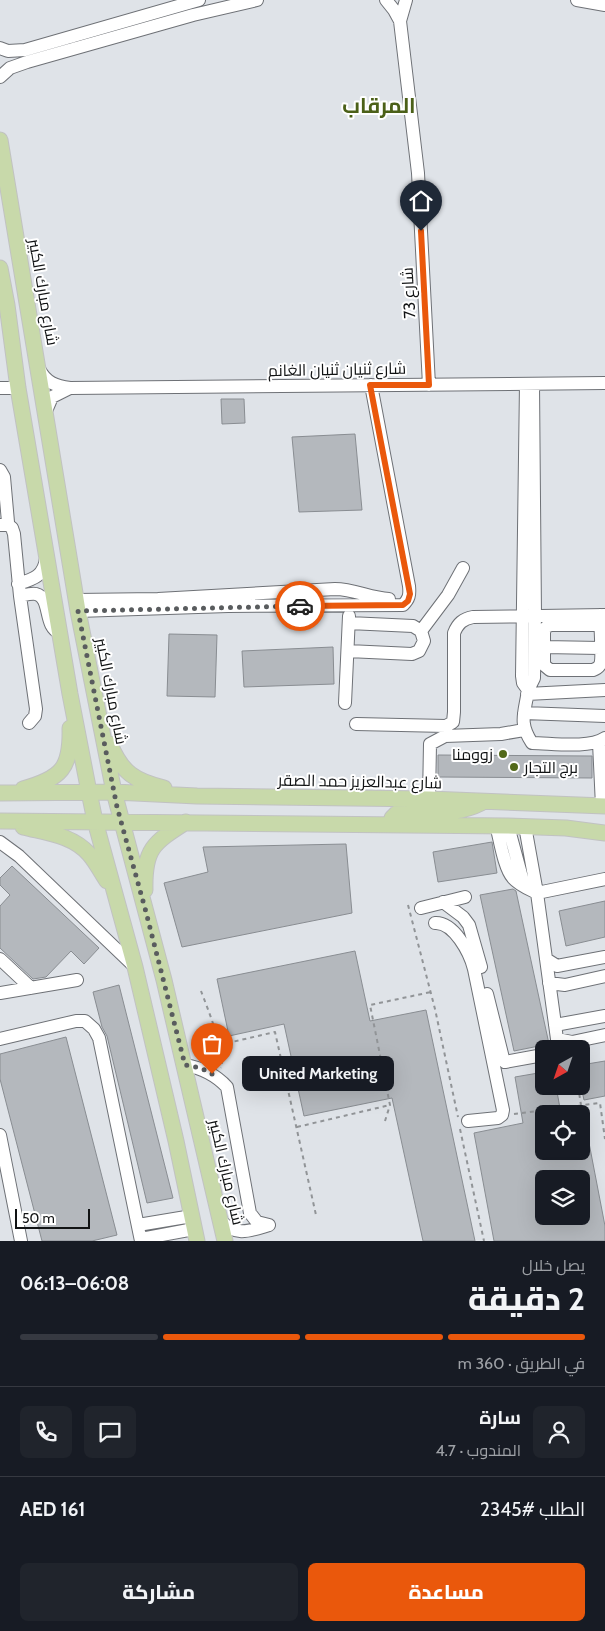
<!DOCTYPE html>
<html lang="ar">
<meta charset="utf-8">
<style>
:root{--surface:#171b24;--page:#20242c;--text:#f1f3f6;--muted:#9ea1a6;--line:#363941;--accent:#ea580c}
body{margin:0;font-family:Cabin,Cairo,sans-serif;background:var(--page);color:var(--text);direction:rtl;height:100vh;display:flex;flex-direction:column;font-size:19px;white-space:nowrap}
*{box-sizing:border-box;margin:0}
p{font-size:16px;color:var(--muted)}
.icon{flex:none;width:28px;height:28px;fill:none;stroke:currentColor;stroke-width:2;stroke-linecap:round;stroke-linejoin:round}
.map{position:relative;height:1241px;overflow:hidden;direction:ltr}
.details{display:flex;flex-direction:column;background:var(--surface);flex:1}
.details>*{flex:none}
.needle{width:32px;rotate:220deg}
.buttons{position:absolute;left:535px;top:1040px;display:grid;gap:10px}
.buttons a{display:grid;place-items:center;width:55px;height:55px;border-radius:8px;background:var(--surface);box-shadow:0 5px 20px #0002;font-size:25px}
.scale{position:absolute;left:15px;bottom:12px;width:75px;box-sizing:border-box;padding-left:5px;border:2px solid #111314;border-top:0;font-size:14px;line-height:18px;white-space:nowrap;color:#111314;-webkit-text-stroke:4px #fff;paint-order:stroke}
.pin{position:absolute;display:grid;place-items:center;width:42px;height:42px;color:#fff;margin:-51px -21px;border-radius:50% 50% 50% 0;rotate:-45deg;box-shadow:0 0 5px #0007}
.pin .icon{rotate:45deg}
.courier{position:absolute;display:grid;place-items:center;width:50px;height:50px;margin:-25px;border:4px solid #ea580c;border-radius:50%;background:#fff;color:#222;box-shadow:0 1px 6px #0007}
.bubble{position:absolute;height:35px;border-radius:8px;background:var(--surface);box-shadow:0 5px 20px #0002;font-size:16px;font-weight:800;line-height:35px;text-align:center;direction:rtl}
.summary em{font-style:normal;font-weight:800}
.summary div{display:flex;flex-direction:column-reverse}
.summary{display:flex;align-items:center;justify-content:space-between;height:85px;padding:0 20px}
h1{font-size:32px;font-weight:800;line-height:38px}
.bar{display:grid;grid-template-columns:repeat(4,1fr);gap:8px 5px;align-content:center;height:60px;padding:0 20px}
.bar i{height:6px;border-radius:4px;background:var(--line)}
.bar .selected{background:var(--accent)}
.bar p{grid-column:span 4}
.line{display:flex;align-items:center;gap:12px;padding:0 20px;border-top:1px solid var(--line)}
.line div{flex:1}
.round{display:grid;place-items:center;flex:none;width:52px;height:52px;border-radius:8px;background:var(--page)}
.action{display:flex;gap:10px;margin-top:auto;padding:10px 20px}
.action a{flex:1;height:58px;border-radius:8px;background:var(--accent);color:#fff;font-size:20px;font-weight:800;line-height:58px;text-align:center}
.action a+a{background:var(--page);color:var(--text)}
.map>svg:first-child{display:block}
.building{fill:#b4b8bd;stroke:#898d92;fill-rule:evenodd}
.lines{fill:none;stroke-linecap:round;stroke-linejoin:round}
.minor-casing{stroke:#6e7176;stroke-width:14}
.major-casing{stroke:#c1c2c2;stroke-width:17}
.path{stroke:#919497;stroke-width:2;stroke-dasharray:4 4;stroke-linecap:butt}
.minor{stroke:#fff;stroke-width:12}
.major{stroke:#c8d9aa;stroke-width:15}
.done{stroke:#595c5e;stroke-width:5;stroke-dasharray:0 9}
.route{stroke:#ea580c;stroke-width:6}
.poi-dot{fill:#526919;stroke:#fff;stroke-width:2}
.labels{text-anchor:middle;stroke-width:4;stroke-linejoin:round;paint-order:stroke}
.street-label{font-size:16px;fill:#111314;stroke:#fff}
.poi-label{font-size:16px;fill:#111314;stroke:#fff;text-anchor:end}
.district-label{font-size:21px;font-weight:bold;fill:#4b6018;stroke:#fff}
</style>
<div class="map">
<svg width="605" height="1241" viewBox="0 0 605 1241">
<rect width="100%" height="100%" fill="#dfe3e8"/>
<path class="building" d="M221 399H244L245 423 222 424Z
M355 434 362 510 299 512 292 437Z
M169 634 217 635 215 697 167 696Z
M333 647 334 684 244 687 242 651Z
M438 755 592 756V778L438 777Z
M492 842 497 873 438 882 433 852Z
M346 844 352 913 182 947 164 883 208 872 203 847Z
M12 866 99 948 84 964 71 951 46 977 33 979 0 948V906L10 895 0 885V878Z
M513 889 516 891 549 1044 514 1051 480 895Z
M605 901V937L566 946 559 911Z
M355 951 370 1021 426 1010 475 1241H423L392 1098 304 1116 284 1024 229 1036 217 979Z
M119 985 173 1198 147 1203 107 1036 102 1027 93 992Z
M66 1037 117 1235 92 1241H42L0 1079V1054Z
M605 1061V1096L584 1100 581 1086V1065Z
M544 1072V1086H556L561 1114H544V1151H581V1123L585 1122 605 1226V1241H494L474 1133 523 1123 515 1077ZM544 1179H581V1216H544Z"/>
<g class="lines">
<defs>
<path id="minor" d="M386 0 394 10 400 21
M406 0 400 21 418 173 429 385
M577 0 605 5
M0 48 8 51 25 50 199 0
M0 77 10 68 27 62 193 15 257 0
M39 369C46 383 56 386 70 388L605 383
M526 384 522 676 523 683 528 690 534 678 535 616 533 384
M0 388H18
M46 411 52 397 70 388
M0 470 4 477 8 522 6 525H0
M7 524 12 528 14 534 20 596 36 709 35 716 29 723
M18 584C34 579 44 576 46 558
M20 596C25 595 31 593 36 594 52 598 43 627 60 633
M76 600 158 599 335 589C354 589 370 598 389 599
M78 611 228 606 403 605C409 599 410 595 409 586L371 385
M600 615C600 624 603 659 600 665 598 668 596 669 593 670H550L544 665V631L546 627 551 625H600
M421 631 448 595 463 568
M544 647 600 648
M348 651 412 654 419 651 424 641 421 631 413 626 349 623
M528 690C525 713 518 722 532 743 551 743 589 749 605 738
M527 694 605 690
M345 703 349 616
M524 713 605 716
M356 724 446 726 453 722 454 712V633C458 623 463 619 473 617L605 615
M599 743 602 806
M429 799 430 744 445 736 501 734 524 730
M496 825C500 840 504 868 513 878 519 885 529 889 537 893L605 879
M508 826 524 885
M525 826 537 893 557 1039 572 1042 605 1035
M0 842 19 856 135 967
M443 902 463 917 469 925 481 967
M421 908 465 897
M435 923C454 922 470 953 474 969L503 1110 502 1115 498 1118 468 1121
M0 959 31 988
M546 959 557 966 605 957
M549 983 565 985 605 976
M0 993 77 980
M487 994 503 1058 505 1062 543 1055
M555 1025 605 1016
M0 1039 76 1021H85L94 1029 99 1038 141 1241
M185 1065C202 1068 215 1074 227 1087L250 1213 257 1222 269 1225
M0 1135 21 1241
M221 1221C237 1237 249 1231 269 1225
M138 1225 192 1216
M141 1239 194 1229"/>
<path id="major" d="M0 140 78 611 114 792 164 980 225 1241
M0 268 7 305 18 388 70 694 89 792 95 821 135 967 176 1141 197 1241
M110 744C122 773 135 781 164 788
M23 789C62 778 71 768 70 728
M0 793 114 792 197 796 429 799 605 806
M0 821 508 826 566 828 605 833
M391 825 392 818 397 813C426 810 454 817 481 803
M23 827C47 833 72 835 89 854 96 862 101 872 107 881
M145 890C144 849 153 843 186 822"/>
</defs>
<use href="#minor" class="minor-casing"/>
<use href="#major" class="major-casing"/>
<path class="path" d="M408 905 435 1009 458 1117
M201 991C207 1007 226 1053 221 1068
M219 1045 275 1032 316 1215
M578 1086 581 1105
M514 1114 600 1103 605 1139
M385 1121 390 1105 370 1005 431 992
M297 1127 390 1105
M460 1129 484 1241"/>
<use href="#minor" class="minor"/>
<use href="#major" class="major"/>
</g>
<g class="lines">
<path class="done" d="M212 1074 201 1068 185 1065 146 912 117 807 78 611 300 606"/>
<path class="route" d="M300 606 403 605 408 601 410 594 370 385H429L421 231"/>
</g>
<g class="poi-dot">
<circle cx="503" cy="754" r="5"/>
<circle cx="514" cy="767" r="5"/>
</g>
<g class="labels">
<g class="street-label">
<text transform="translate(44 292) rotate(80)" y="6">شارع مبارك الكبير</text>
<text transform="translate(408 293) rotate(-93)" y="6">شارع 73</text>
<text transform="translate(337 369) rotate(-1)" y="6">شارع ثنيان ثنيان الغانم</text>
<text transform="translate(112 691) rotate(79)" y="6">شارع مبارك الكبير</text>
<text transform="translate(360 781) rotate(1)" y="6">شارع عبدالعزيز حمد الصقر</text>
<text transform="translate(227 1172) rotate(77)" y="6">شارع مبارك الكبير</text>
</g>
<g class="poi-label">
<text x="493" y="760">زوومنا</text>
<text x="524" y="773" text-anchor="start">برج التجار</text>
</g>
<g class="district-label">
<text x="379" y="113">المرقاب</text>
</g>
</g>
</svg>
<div class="buttons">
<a><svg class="needle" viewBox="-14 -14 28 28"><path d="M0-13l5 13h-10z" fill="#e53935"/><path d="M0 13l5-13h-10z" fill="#9ea1a6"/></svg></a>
<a><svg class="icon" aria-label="locate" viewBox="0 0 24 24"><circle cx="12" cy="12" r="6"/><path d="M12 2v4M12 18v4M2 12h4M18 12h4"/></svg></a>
<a><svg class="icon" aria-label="layers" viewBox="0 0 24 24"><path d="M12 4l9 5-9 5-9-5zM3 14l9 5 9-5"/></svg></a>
</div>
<div class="scale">50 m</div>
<div class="pin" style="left:212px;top:1074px;background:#ea580c"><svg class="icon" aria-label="bag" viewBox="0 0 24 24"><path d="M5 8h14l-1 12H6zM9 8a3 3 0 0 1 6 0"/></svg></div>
<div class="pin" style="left:421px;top:231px;background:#1f2937"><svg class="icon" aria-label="home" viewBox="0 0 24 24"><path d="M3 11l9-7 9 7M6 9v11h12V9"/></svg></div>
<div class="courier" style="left:300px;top:606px"><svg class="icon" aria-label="car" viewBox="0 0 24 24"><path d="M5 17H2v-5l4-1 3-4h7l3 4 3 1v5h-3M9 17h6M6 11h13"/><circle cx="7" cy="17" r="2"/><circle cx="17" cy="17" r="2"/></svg></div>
<div class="bubble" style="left:242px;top:1056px;width:152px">United Marketing</div>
</div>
<section class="details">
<div class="summary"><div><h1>2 دقيقة</h1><p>يصل خلال</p></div><em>06:08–06:13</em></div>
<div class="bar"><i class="selected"></i><i class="selected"></i><i class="selected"></i><i></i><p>في الطريق · 360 m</p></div>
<div class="line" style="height:90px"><a class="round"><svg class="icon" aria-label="person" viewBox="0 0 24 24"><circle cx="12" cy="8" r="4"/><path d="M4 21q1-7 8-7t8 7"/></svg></a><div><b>سارة</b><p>المندوب · 4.7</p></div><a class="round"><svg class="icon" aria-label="chat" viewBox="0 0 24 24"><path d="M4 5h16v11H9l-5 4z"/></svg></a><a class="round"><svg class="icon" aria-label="phone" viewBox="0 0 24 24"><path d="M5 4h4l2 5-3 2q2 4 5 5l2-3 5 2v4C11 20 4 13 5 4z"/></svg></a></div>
<div class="line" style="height:65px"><div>الطلب #2345</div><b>AED 161</b></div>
<div class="action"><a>مساعدة</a><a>مشاركة</a></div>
</section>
